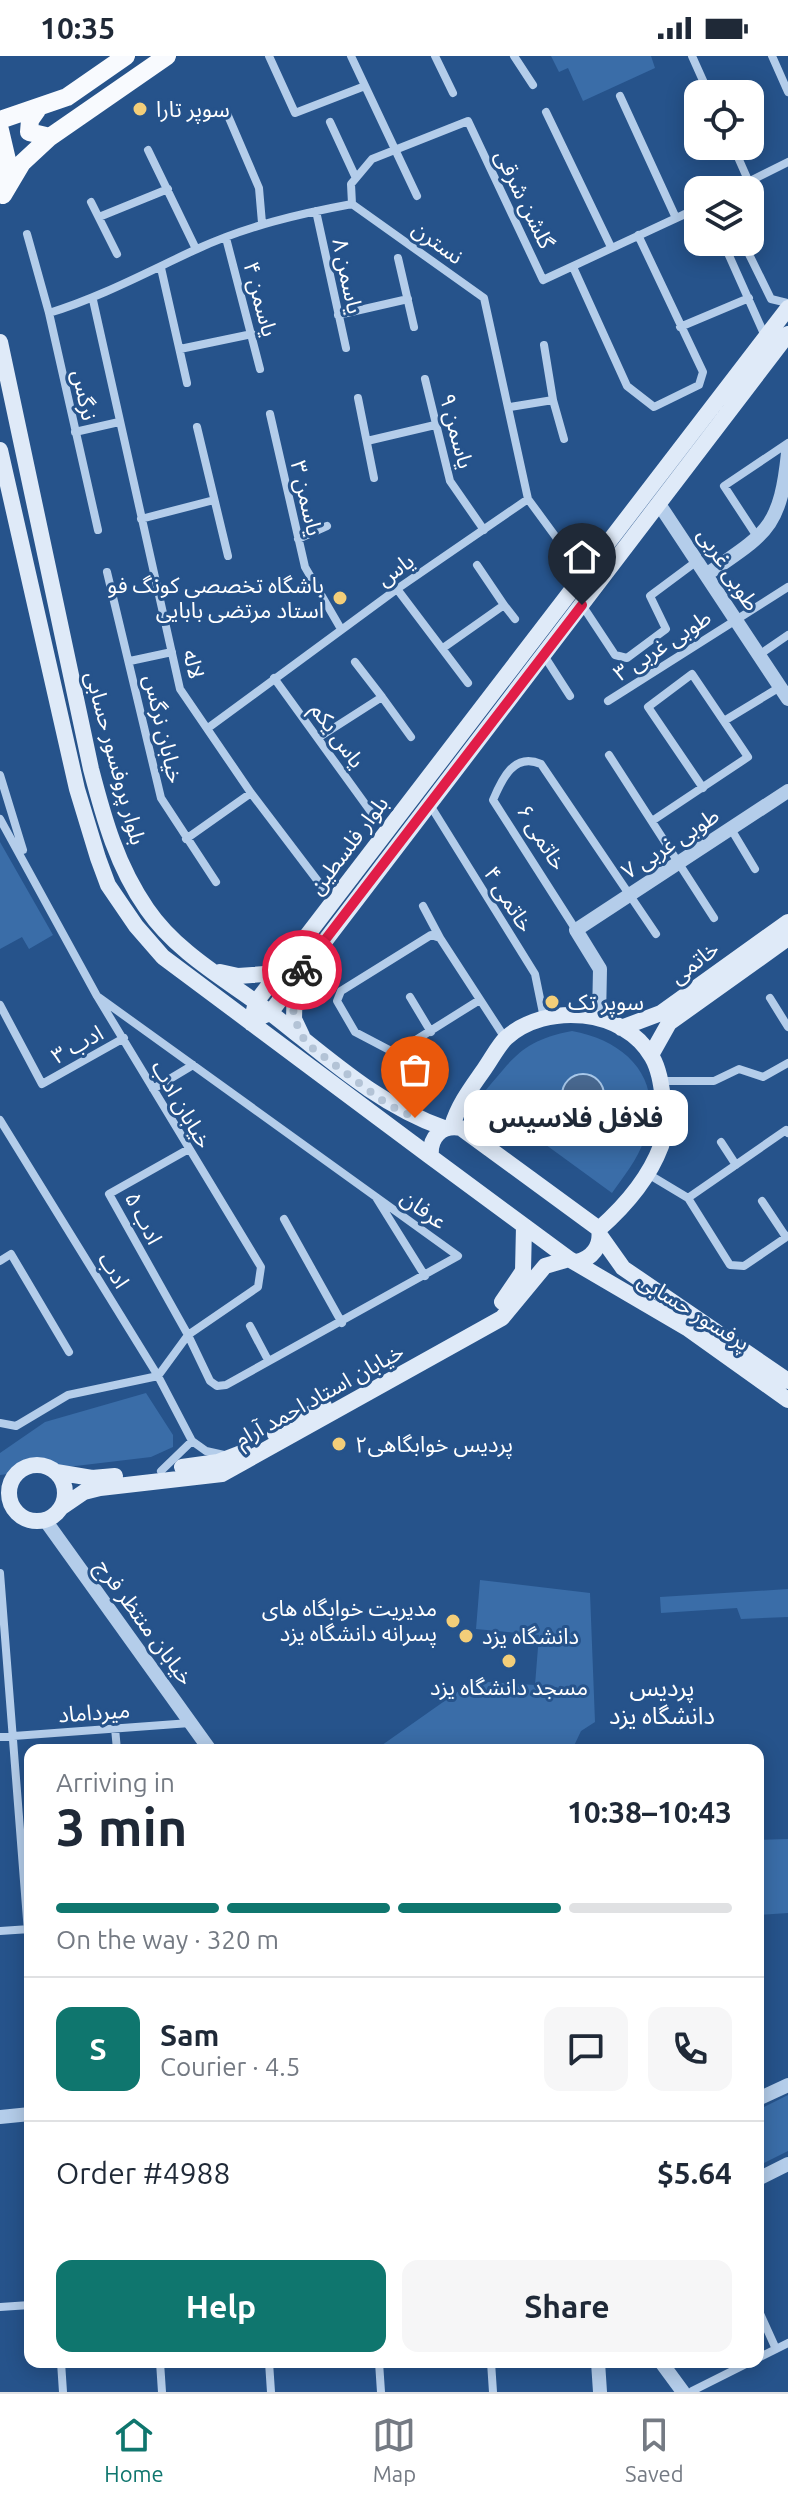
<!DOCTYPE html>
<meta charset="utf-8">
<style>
:root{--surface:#fff;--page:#f6f6f7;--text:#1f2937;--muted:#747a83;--line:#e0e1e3;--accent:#0f766e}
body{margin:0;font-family:Ubuntu,"Noto Sans Arabic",sans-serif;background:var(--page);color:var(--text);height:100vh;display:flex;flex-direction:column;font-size:30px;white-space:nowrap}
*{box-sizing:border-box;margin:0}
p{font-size:26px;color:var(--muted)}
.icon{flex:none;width:44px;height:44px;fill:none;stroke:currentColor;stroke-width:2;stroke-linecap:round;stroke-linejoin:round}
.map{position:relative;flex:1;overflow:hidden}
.drawer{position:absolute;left:24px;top:1688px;width:740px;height:624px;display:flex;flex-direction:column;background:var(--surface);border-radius:16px;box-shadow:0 4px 20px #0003}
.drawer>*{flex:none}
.tools{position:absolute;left:684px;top:24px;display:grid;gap:16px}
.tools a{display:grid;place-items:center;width:80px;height:80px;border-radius:16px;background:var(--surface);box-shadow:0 4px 20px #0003;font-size:40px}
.pin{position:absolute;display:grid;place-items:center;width:68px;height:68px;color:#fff;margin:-82px -34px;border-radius:50% 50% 50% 0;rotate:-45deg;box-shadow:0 0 8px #0007}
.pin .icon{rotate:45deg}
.courier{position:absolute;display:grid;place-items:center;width:80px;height:80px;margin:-40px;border:6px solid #e11d48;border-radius:50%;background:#fff;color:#222;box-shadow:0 2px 10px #0007}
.bubble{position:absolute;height:56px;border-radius:16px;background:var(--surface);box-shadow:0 4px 20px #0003;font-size:26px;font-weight:700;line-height:56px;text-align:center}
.overview em{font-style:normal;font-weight:700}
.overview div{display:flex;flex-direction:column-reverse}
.overview{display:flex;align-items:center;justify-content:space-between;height:136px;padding:0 32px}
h1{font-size:52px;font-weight:700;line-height:60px}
.bar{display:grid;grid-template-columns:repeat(4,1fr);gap:12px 8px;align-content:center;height:96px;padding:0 32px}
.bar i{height:10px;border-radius:6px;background:var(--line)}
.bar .current{background:var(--accent)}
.bar p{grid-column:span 4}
.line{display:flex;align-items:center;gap:20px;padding:0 32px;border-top:2px solid var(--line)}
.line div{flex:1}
.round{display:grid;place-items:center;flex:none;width:84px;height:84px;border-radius:16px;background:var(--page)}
.cta{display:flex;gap:16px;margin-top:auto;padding:16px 32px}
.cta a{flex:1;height:92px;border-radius:16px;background:var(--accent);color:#fff;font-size:32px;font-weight:700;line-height:92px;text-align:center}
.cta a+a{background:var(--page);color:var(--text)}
.status{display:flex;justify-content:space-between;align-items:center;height:56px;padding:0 40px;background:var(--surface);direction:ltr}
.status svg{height:22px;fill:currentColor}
.dock{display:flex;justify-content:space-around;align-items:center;height:112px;border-top:2px solid var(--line);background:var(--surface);font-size:22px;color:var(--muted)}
.dock a{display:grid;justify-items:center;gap:4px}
.dock .current{color:var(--accent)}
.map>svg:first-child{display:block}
.green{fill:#3a6da8}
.water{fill:#496991;stroke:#a8c8ea;stroke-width:2}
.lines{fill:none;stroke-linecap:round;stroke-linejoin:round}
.minor{stroke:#b4cdea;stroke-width:8}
.tertiary{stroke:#b4cdea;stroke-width:14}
.secondary{stroke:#dfeaf8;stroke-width:16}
.primary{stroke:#f8fafe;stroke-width:18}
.done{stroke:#b3c3d6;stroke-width:8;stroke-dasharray:0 14.4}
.route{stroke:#e11d48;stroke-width:10}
.poi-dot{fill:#f3ce79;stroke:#26538b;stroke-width:3}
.labels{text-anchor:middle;stroke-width:6;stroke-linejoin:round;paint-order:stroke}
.poi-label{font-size:22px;fill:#fff;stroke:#26538b;text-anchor:start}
.street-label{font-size:22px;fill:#fff;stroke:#26538b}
.neighbourhood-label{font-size:24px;fill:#fff;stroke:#26538b}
</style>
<div class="status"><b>10:35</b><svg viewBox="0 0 49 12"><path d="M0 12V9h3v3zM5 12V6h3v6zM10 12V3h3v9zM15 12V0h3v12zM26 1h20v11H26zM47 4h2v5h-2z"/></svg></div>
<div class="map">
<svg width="788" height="2336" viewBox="0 0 788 2336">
<rect width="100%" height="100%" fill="#26538b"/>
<path class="green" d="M551 0H651L655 12 583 45 568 12 559 16Z
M0 786 53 879 29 893 22 881 0 893Z
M572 975C628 985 666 1025 644 1084 638 1103 623 1121 612 1137L480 1041C513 1003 520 985 572 975Z
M146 1337 173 1379V1391L151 1401 0 1419V1397L45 1366Z
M480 1524 590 1537 595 1666 581 1675 572 1694H375L473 1625 535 1629 539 1579 476 1573Z
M788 1533V1561L741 1563 737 1552 661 1557 660 1541Z
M788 1783V1857L758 1859V1784Z
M788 2039V2095L758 2110V2054Z"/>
<path class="water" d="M562 1039a21 21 0 1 1 42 0a21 21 0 1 1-42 0Z"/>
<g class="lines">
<path class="minor" d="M269 0 295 57 365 30
M351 0 417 140
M435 0 453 37
M514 0 533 29
M692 0 709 38
M772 0 788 36
M620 40 676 162
M226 55 259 132 262 167
M546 56 611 191
M330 66 355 120
M733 90 748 124
M148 94 196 193
M732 134 788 106
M91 146 117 198
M352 148 351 128 372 103 468 65 543 224 698 152
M316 155 346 292
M99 161 168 133
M27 178 49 257
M226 182 260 313
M723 186 765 280
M743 186 771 243 788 247
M398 202 414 271
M573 211 627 330 654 351 699 329 703 316 638 179
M161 212 187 327
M93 244 180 633 251 737 333 845
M338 259 408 243
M680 271 749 242
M544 289 553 344
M180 293 252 278
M425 323 450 425 484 474
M358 342 374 422
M510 351 553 344 564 383
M270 358 305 511 341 573
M197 371 228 500
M75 376 119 366
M367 385 435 369
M141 463 214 444
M98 474 49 257C101 241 147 216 197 193 247 170 298 158 352 148L484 242 528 443 583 518
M758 482 724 430 788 387
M298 483 327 470
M107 516 161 742 216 826
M397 533 468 627
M504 549 515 563
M582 549 615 599 627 602 666 573 650 540 697 505
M443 592 504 549 477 509
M543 598 570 640
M759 599 788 579
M130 605 172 596
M274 622 371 756
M382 641 411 681
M608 645 788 531
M724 665 780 631
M208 672 397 533 528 443
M318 682 382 641 355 606
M609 699 714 862
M0 719 23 794
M430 749 535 918 544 962
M0 763 97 940 261 1211 258 1231 188 1279 158 1320 68 1339 16 1370 0 1367
M652 765C684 744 716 722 748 701L692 618 648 651 703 732
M731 773 755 813
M186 783 251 737
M423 850 440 882
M576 874 493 744C502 723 514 696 541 708L656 878
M97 940 458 1200 226 1329 217 1330 210 1325 188 1279 109 1138 187 1094
M410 941 431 976
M770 942 788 971
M478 945 395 997 355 976 337 945 341 935 431 879 440 882 505 982
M0 949 42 1028 124 982
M661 1025H714L739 1013 763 1021 788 1007
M153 1033 193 1009
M0 1064 158 1320 192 1385 206 1395 224 1399
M721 1086 736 1109
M648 1118 688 1142 730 1209 744 1210 788 1180
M688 1142 786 1074 788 1077
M377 1143 425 1220
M762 1145 786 1181
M284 1163 342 1267
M0 1205 11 1198 69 1296
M250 1270 268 1304
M161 1415 192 1385
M0 1517 30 1902
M115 1672 117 1694
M0 1681 190 1667
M0 1875 30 1873
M0 2251 30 2249
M758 2253 776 2293
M758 2302 788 2287
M61 2306 63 2336
M160 2306 162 2336
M269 2306 271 2336
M379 2306 381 2336
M491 2306 493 2336
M692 2335 750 2306"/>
<path class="tertiary" d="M659 448 788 643
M706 519C766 477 780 474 788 397
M599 962 600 913 576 874 788 735
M45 1464 210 1694
M758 2043 788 2029
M0 2061 30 2058
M758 2123 788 2108
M598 2306 600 2336
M661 2306 683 2336"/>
<path class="secondary" d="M0 286 91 713C104 763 117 810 147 853 177 897 227 924 268 955 325 999 376 1048 444 1072
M0 394 77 733 98 802 108 829 136 870 163 901 431 1101
M220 916 238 920 278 917
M295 925 294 963 302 980
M263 960 270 957 788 278
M251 967 256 946 788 252
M621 972 661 957 788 866
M651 999 669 967 788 882
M452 1070C459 1047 472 1031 485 1012 492 1002 498 990 506 982 546 946 624 952 652 1001 659 1013 661 1028 663 1042 665 1057 666 1076 661 1090 649 1122 624 1151 599 1173
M601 1181 623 1212 788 1325
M576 1206C592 1203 602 1190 599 1173L461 1072C441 1068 429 1082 431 1101L569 1203 687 1272 788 1344
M502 1246 523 1215 524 1170
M275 1378 324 1350
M9 1437a28 28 0 1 1 56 0a28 28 0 1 1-56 0Z
M182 1411 218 1406 244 1396
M56 1416 92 1422 115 1420
M62 1451 84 1436 100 1432 222 1418 502 1262 545 1210 569 1203"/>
<path class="primary" d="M37 54 30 64 29 76 50 81
M0 64 67 41 126 0
M0 74 7 104 4 132
M3 139 22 107 50 81 167 0"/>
</g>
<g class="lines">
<path class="done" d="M302 914C285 936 293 967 307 988L387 1048 415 1062"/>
<path class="route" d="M302 914 582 549"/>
</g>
<g class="poi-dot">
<circle cx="140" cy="53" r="8"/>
<circle cx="340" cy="542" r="8"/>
<circle cx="552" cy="946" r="8"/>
<circle cx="339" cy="1388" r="8"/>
<circle cx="453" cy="1565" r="8"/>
<circle cx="466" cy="1580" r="8"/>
<circle cx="509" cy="1605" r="8"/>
</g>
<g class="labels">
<g class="poi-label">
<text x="156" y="61">سوپر تارا</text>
<text x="324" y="537" text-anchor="end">باشگاه تخصصی کونگ فو<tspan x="324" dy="25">استاد مرتضی بابایی</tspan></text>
<text x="568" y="954">سوپر تک</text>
<text x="355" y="1396">پردیس خوابگاهی٢</text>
<text x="437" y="1560" text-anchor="end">مدیریت خوابگاه های<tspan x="437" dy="25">پسرانه دانشگاه یزد</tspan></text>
<text x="482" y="1588">دانشگاه یزد</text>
<text x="509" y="1639" text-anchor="middle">مسجد دانشگاه یزد</text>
</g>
<g class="street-label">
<text transform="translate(525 143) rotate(64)" y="8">گلشن شرقی</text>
<text transform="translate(438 186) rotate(36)" y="8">نسترن</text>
<text transform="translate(348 220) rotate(78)" y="8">یاسمن ۸</text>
<text transform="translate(261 243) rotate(75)" y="8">یاسمن ۴</text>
<text transform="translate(85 339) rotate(78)" y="8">نرگس</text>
<text transform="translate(457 375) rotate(75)" y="8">یاسمن ۹</text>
<text transform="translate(307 442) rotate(77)" y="8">یاسمن ۳</text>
<text transform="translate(395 513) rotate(-35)" y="8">یاس</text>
<text transform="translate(729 513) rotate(57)" y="8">طوبی غربی</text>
<text transform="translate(662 589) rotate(-33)" y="8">طوبی غربی ۳</text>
<text transform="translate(194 608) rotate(76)" y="8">لاله</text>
<text transform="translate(164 673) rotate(77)" y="8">خیابان نرگس</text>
<text transform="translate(338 679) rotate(54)" y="8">یاس یکم</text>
<text transform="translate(116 702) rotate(75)" y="8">بلوار پروفسور حسابی</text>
<text transform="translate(542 781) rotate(58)" y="8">خاتمی ۶</text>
<text transform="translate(670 787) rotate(-33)" y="8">طوبی غربی ۷</text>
<text transform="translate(348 789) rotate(-53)" y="8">بلوار فلسطین</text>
<text transform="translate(509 843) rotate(58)" y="8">خاتمی ۴</text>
<text transform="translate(694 906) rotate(-37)" y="8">خاتمی</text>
<text transform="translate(77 988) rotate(-29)" y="8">ادب ۳</text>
<text transform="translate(182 1048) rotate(60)" y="8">خیابان ادب</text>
<text transform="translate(424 1153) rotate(36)" y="8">عرفان</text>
<text transform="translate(144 1162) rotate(63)" y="8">ادب ۵</text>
<text transform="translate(114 1214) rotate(58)" y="8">ادب</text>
<text transform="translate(694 1255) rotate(32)" y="8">پرفسور حسابی</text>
<text transform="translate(319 1339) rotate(-29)" y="8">خیابان استاد احمد آرام</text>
<text transform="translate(145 1566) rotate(54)" y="8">خیابان منتظر فرج</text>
<text transform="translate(94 1656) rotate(-4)" y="8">میرداماد</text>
</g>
<g class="neighbourhood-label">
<text x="662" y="1640">پردیس<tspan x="662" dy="28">دانشگاه یزد</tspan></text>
</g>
</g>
</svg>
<div class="tools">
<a><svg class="icon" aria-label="locate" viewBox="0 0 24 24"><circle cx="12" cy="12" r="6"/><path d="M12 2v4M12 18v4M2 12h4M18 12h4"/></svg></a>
<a><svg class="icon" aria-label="layers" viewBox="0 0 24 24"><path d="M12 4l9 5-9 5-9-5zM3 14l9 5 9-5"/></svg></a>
</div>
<div class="pin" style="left:415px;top:1062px;background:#ea580c"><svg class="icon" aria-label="bag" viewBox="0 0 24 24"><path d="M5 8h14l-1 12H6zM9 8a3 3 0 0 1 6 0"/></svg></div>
<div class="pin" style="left:582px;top:549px;background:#1f2937"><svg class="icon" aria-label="home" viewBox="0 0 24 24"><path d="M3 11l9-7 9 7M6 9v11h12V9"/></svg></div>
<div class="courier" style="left:302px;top:914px"><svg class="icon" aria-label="bike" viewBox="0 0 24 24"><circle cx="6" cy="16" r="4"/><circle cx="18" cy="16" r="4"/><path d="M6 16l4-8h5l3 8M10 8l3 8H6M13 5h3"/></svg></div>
<div class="bubble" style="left:464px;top:1034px;width:224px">فلافل فلاسیس</div>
<section class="drawer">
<div class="overview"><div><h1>3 min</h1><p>Arriving in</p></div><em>10:38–10:43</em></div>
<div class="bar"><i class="current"></i><i class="current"></i><i class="current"></i><i></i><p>On the way · 320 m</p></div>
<div class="line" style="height:144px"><b class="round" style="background:var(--accent);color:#fff">S</b><div><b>Sam</b><p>Courier · 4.5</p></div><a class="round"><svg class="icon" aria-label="chat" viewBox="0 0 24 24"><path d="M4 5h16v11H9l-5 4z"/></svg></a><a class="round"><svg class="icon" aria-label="phone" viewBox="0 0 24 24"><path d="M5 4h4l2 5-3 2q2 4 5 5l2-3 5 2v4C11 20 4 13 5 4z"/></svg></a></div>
<div class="line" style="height:104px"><div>Order #4988</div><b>$5.64</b></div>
<div class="cta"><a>Help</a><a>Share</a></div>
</section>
</div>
<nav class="dock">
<a class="current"><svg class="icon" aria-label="home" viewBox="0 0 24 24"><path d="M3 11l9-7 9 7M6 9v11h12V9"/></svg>Home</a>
<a><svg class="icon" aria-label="map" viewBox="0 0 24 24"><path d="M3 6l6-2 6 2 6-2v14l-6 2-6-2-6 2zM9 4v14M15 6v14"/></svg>Map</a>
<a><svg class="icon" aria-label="saved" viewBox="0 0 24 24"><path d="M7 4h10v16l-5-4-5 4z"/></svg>Saved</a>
</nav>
